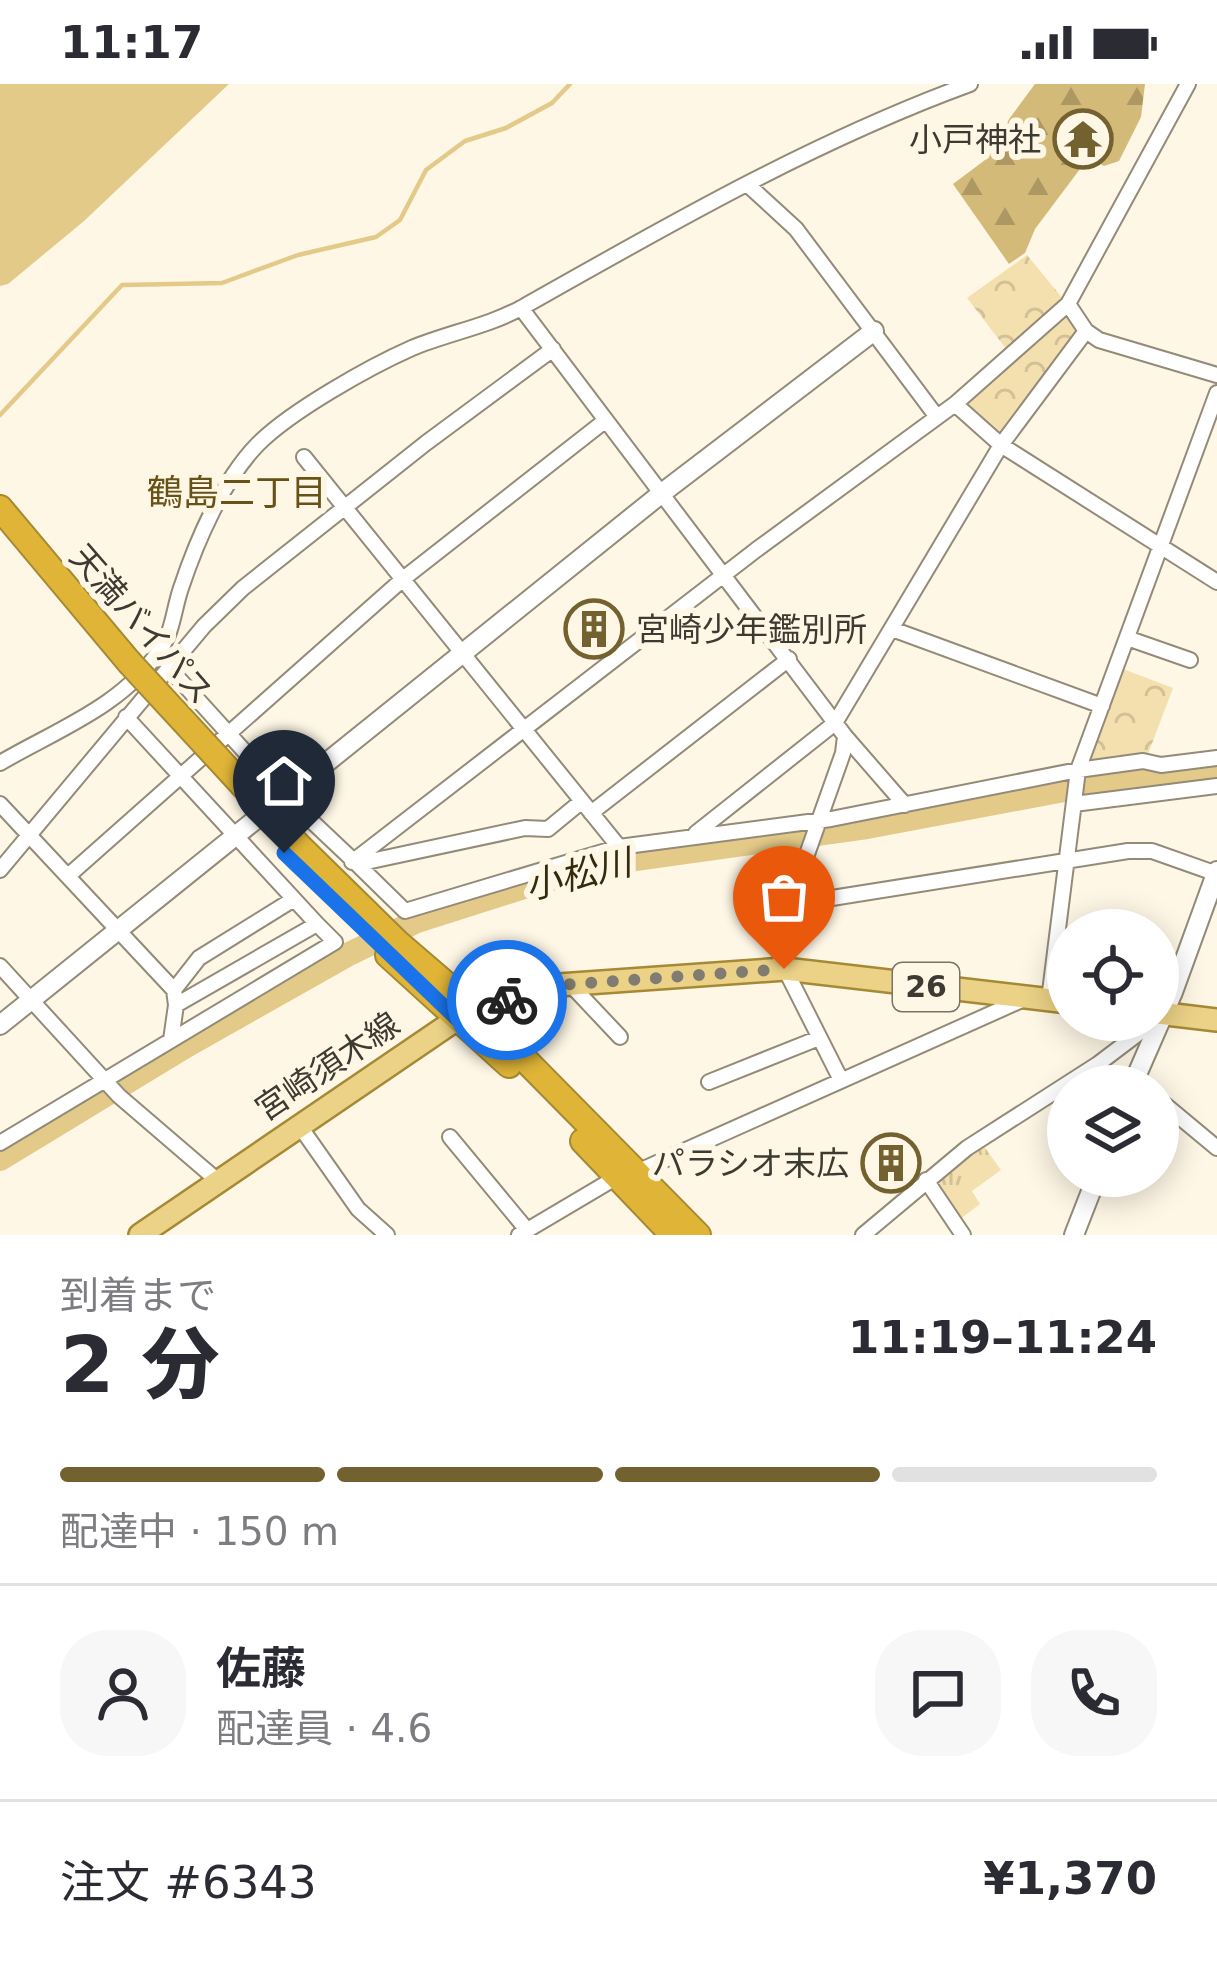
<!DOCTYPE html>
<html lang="ja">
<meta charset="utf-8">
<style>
:root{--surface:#fff;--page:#f7f7f7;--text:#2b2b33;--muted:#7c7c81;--line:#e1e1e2;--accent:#746130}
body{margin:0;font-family:"DejaVu Sans","Noto Sans JP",sans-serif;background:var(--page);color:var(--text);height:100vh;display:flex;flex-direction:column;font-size:45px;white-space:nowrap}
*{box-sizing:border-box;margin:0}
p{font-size:39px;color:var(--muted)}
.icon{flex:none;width:66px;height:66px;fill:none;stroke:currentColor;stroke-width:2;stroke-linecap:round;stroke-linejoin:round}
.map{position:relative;height:1151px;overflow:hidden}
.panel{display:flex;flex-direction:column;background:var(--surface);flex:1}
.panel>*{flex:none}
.fabs{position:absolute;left:1047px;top:825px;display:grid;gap:24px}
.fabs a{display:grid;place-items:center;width:132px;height:132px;border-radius:50%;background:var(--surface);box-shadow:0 6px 30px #0003;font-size:60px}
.pin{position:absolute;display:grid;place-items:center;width:102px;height:102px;color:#fff;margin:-123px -51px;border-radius:50% 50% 50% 0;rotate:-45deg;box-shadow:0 0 12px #0007}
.pin .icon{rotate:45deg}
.courier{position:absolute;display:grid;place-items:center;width:120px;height:120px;margin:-60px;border:9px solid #1a73e8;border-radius:50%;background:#fff;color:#222;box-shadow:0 3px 15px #0007}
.head em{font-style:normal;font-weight:800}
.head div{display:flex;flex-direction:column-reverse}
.head{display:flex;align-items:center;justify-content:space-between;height:204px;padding:0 60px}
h1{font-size:78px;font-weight:800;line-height:90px}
.bar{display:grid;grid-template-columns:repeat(4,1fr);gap:18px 12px;align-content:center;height:144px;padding:0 60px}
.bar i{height:15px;border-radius:9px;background:var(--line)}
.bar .active{background:var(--accent)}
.bar p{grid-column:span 4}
.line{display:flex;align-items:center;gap:30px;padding:0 60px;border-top:3px solid var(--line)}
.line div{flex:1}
.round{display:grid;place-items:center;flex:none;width:126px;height:126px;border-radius:48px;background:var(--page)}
.status{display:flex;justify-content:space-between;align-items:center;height:84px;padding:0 60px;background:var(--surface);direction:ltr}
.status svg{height:33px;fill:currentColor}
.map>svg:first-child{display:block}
.grass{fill:url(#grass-tufts)}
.forest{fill:url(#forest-firs)}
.park{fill:url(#park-crowns)}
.water{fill:#e4ca88}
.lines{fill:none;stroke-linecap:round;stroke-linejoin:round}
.stream{stroke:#e4ca88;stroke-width:4.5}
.river{stroke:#e4ca88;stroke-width:24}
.street-casing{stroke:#938b78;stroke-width:18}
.secondary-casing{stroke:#938b78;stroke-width:22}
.primary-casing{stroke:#a68935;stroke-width:26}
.highway-casing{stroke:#a68935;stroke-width:28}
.street{stroke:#fff;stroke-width:14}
.secondary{stroke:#fff;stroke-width:18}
.primary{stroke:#ecd287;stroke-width:21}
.highway{stroke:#dfb437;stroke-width:24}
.highway-bridge-casing{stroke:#a68935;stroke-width:28;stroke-linecap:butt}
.highway-bridge{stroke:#dfb437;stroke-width:24}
.done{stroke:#817c71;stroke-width:12;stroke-dasharray:0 21.6}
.route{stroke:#1a73e8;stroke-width:15}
.labels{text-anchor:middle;stroke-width:12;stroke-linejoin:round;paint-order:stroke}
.shield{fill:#fef7e6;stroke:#777368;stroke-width:3}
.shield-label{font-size:30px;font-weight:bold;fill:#3d3a32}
.poi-label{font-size:33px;fill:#3d3a32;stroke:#fef7e6;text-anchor:end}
.street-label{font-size:33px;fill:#3d3a32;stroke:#fef7e6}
.neighbourhood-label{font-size:36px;fill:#675217;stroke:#fef7e6}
.water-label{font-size:36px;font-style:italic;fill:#352a0c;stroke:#fef7e6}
</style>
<div class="status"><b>11:17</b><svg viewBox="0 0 49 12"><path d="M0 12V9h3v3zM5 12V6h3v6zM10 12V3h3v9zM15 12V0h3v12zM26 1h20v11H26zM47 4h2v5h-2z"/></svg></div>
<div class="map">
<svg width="1217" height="1151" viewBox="0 0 1217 1151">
<defs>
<pattern id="grass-tufts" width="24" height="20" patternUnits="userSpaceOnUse" patternTransform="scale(3)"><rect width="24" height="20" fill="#f4e0ae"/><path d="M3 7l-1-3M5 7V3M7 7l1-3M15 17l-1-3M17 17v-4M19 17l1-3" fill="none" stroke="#d2c196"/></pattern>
<pattern id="forest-firs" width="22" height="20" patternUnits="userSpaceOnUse" patternTransform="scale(3)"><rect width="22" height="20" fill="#d4ba79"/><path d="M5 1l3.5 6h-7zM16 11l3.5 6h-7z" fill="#ad9864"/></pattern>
<pattern id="park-crowns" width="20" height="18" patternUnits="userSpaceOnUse" patternTransform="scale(3)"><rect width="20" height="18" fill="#f4e0ae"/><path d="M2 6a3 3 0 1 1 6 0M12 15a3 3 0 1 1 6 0" fill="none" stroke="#d2c196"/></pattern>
</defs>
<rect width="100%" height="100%" fill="#fef7e6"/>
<path class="grass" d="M983 1061 1001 1086 972 1107 980 1120 960 1135 933 1097Z"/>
<path class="forest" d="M1035 0H1145L1141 33 1119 77 1104 82 1089 73 1035 145 1025 169 1009 180 953 100 985 76 999 59 1009 35Z"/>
<path class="park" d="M1027 171 1064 216 1007 266 967 214Z
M1064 232 1080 247 1005 347 997 348 966 319Z
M1123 585 1173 604 1148 670 1094 678 1090 673Z"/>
<path class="water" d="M0 0H229L84 137 8 200 0 202Z"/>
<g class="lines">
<path class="stream" d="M0 331 122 201 222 199 298 171 376 153 400 136 426 86 465 57 506 44 552 19 570 0"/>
<path class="river" d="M0 1075 186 962 347 871 417 837 527 802 621 777 867 743 1064 706 1217 690"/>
<defs>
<path id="street" d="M747 100 796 145 937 333
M1068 220 1086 247 1099 256 1217 291
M521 224 845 652 905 721
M955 320 1001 361 1217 498
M304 373 619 763
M892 545 1102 622
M1127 554 1190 576
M169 584 285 712 357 780 525 744 548 745 582 717
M126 633 317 840 176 921
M0 679C56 646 124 622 161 564 173 547 174 524 181 504 197 456 223 396 258 360 291 327 369 283 412 264 448 249 489 242 523 223 668 141 814 57 970 0
M0 720 174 906 176 921 171 956
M1074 720 1217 702
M591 729 789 575
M696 749 835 639 1001 361 1086 247
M352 778 756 466 955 320 1068 220 1188 0
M357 780 405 827 619 763 831 735 1078 686 1143 677 1161 681 1217 674
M0 786 204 542 243 504 426 359 553 265
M68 792 403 495 606 336
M788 821 1128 767H1152L1217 790
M0 882 119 1012 218 1097
M570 900 620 953
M174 906 199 874 294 815
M1049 916 1078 686 1217 309
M841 996 781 877 778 852 843 669 845 652
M709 998 819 954
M1158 1015 1217 1064
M299 1041 358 1125 387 1151
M450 1053 527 1146
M0 1059 335 858 317 840
M926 1096 963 1151
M519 1151 617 1093 637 1088 1024 915
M863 1151 967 1064 1098 980 1156 936"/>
<path id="secondary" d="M0 941 662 409 874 247
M1132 1002 1173 908 1217 787
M1074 1151 1097 1092"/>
<path id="primary" d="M1158 929 1217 936
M140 1151 457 935 475 925 559 901 785 885 1068 918"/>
<path id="highway" d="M0 424 129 578
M297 760 397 858 475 925 698 1151
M388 871 509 981
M583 1057 673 1151"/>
</defs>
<use href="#street" class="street-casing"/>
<use href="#secondary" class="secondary-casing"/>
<use href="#primary" class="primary-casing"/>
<use href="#highway" class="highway-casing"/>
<use href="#street" class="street"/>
<use href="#secondary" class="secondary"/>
<use href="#primary" class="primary"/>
<use href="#highway" class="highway"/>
<defs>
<path id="highway-bridge" d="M129 578 297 760"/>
</defs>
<use href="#highway-bridge" class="highway-bridge-casing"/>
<use href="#highway-bridge" class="highway-bridge"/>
</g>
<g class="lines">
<path class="done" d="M507 916 560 901 784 885"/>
<path class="route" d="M284 769 457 935 507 916"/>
</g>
<defs>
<symbol id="temple-ring" viewBox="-11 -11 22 22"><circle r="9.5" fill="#fef7e6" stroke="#746130" stroke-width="1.5"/><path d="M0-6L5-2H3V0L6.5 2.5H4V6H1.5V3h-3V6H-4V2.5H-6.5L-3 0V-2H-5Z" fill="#746130"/></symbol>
<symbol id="building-ring" viewBox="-11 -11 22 22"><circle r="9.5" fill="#fef7e6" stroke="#746130" stroke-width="1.5"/><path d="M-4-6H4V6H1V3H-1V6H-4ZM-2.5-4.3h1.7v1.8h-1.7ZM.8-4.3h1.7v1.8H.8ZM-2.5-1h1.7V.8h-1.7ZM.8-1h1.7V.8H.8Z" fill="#746130"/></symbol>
</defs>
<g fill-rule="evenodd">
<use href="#temple-ring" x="1050" y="22" width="66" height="66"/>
<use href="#building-ring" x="561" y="512" width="66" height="66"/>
<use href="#building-ring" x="858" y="1046" width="66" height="66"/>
</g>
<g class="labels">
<rect class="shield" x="893" y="879" width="66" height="48" rx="9"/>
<g class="shield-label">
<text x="926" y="913">26</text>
</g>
<g class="poi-label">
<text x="1041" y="67">小戸神社</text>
<text x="636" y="557" text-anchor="start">宮崎少年鑑別所</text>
<text x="849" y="1091">パラシオ末広</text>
</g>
<g class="street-label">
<text transform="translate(142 540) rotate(49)" y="12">天満バイパス</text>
<text transform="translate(327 982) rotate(-34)" y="12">宮崎須木線</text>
</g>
<g class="neighbourhood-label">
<text x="237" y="421">鶴島二丁目</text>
</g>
<g class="water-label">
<text transform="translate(578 790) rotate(-14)" y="13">小松川</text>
</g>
</g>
</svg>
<div class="fabs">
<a><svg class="icon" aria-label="locate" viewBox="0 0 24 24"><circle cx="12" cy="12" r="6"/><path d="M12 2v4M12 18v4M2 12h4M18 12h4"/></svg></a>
<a><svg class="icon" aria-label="layers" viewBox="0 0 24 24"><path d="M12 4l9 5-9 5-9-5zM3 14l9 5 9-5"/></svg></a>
</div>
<div class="pin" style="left:784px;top:885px;background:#ea580c"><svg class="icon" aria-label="bag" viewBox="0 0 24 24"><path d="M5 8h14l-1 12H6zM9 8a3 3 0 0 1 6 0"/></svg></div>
<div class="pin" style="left:284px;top:769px;background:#1f2937"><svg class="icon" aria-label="home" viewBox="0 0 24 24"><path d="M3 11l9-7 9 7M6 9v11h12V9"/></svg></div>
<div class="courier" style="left:507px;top:916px"><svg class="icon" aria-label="bike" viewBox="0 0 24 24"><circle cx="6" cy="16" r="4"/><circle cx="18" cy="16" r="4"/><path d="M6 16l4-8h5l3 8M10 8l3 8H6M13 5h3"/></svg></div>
</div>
<section class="panel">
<div class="head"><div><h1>2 分</h1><p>到着まで</p></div><em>11:19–11:24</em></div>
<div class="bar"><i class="active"></i><i class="active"></i><i class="active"></i><i></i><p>配達中 · 150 m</p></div>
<div class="line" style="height:216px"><a class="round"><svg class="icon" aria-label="person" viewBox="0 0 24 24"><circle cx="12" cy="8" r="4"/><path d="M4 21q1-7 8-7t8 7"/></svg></a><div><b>佐藤</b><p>配達員 · 4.6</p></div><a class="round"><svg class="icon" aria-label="chat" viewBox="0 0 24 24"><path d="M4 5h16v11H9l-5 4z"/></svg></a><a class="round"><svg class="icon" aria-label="phone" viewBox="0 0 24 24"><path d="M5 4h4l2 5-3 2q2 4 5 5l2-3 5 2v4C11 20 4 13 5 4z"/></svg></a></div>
<div class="line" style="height:156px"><div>注文 #6343</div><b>¥1,370</b></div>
</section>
